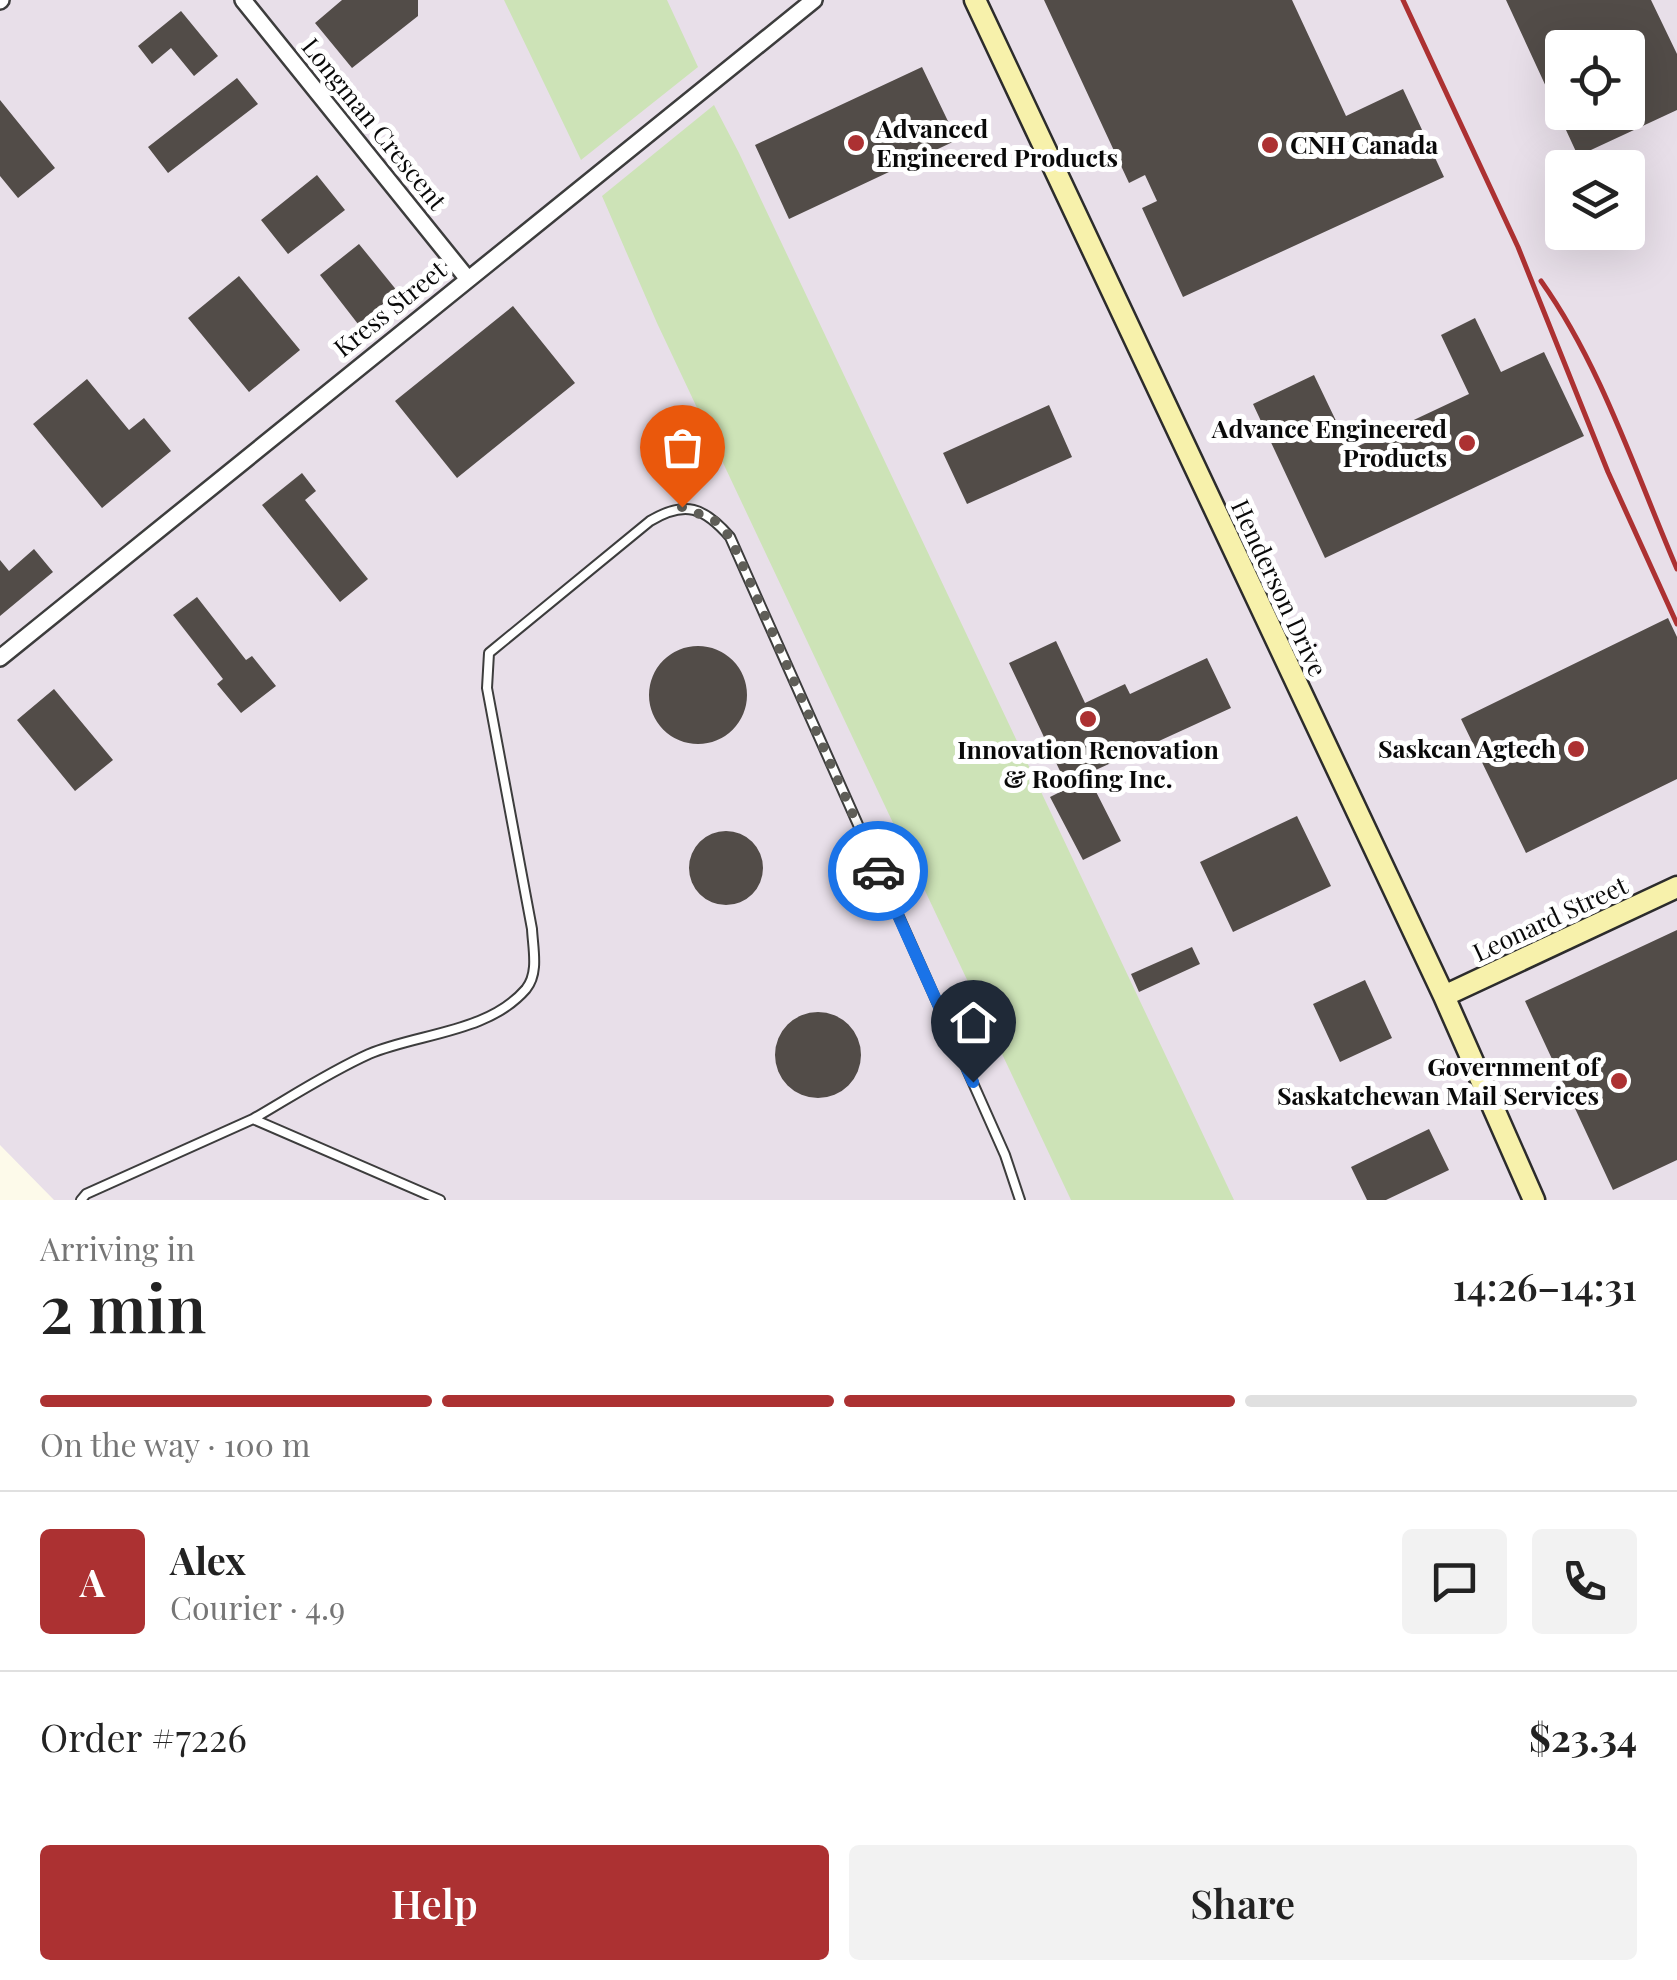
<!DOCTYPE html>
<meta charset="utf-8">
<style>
:root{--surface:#fff;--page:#f2f2f2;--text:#222;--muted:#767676;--line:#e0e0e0;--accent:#ac3132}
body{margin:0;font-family:"Playfair Display",serif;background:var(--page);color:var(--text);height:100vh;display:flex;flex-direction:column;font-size:38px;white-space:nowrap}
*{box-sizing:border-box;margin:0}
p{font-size:32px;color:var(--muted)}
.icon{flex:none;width:55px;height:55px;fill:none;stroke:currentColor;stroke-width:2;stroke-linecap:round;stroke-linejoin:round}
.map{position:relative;height:1200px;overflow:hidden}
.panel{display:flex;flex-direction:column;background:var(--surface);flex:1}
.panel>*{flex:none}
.fabs{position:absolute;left:1545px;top:30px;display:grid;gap:20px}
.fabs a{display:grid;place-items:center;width:100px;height:100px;border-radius:10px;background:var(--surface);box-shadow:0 10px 40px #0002;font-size:50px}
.pin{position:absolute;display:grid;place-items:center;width:85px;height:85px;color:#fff;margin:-102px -42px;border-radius:50% 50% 50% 0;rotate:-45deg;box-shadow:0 0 10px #0007}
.pin .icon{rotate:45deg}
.courier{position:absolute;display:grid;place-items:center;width:100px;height:100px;margin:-50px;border:8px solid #1a73e8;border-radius:50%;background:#fff;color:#222;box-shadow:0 2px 12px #0007}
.head em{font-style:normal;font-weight:600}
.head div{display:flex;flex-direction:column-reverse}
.head{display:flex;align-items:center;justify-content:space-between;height:170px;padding:0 40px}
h1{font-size:65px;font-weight:600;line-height:75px}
.bar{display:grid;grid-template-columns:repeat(4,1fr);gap:15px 10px;align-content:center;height:120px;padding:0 40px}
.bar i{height:12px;border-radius:8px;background:var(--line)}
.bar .current{background:var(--accent)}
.bar p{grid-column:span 4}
.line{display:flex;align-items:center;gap:25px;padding:0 40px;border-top:2px solid var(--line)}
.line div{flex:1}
.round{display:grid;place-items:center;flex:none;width:105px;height:105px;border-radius:10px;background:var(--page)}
.primary-button{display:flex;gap:20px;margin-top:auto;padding:20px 40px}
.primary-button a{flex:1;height:115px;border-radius:10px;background:var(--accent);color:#fff;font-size:40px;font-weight:600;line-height:115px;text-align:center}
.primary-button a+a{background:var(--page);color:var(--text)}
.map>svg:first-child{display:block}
.industrial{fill:#e8dfe9;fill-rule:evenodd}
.green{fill:#cde3b7}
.building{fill:#524c48;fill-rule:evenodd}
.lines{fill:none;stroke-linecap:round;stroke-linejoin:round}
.lane-casing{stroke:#3d3d3d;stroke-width:12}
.street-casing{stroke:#3d3d3d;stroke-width:20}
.secondary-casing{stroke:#2c2c2c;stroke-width:25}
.lane{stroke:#fff;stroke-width:8}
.street{stroke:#fff;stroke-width:15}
.secondary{stroke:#f7f1ab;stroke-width:20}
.rail{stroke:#ac3132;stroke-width:5}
.done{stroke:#5f5e58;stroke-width:10;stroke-dasharray:0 18}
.route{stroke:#1a73e8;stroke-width:12}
.poi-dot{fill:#ac3132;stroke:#fff;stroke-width:4}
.labels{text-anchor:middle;stroke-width:10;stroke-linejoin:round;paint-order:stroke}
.street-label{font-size:25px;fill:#0a0a0a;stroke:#fff}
.poi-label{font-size:25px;font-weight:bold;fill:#0a0a0a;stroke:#fff;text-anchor:end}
</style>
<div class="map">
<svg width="1677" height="1200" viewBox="0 0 1677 1200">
<rect width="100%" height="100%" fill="#fdfaea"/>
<path class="industrial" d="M0 0H1677V1200H54L0 1145ZM1562 48H1628V112H1562ZM1562 168H1628V232H1562Z"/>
<path class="green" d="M504 0H667L698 67 581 160Z
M714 105 739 153 1234 1200H1071L657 323 602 196Z"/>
<path class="building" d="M342 0H418V16L352 68 315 23Z
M1044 0H1292L1346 116 1403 89 1444 177 1183 297 1142 208 1157 201 1145 175 1129 183Z
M1506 0H1651L1677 54V110L1578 156ZM1562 48H1628V112H1562Z
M181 11 218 56 194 76 171 48 152 64 138 46Z
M922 67 957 140 789 219 755 145Z
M237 78 258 104 168 173 148 147Z
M0 100 55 168 18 198 0 176Z
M317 175 345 210 288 254 261 220Z
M359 244 398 292 358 324 320 275Z
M239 276 300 350 249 392 188 318Z
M513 306 575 383 457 478 395 401Z
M1475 318 1501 372 1544 352 1584 436 1325 558 1253 404 1314 375 1350 450 1469 394 1441 335Z
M87 379 129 430 144 418 171 451 102 508 33 424Z
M1049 405 1072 457 967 504 943 453Z
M302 473 316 491 305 500 368 579 340 602 262 505Z
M34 549 53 572 0 616V560L9 571Z
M197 597 246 660 252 656 276 686 241 713 217 684 223 679 173 615Z
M1668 618 1677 637V779L1526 853 1461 719Z
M1056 641 1085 703 1125 684 1130 694 1207 658 1231 708 1087 774 1121 841 1083 860 1050 797 1068 788 1009 663Z
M649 695a49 49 0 1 1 98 0a49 49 0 1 1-98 0Z
M54 689 113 760 75 791 17 720Z
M1297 816 1331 886 1233 932 1200 862Z
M689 868a37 37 0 1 1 74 0a37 37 0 1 1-74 0Z
M1677 930V1160L1613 1190 1525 1001Z
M1192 947 1200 964 1139 992 1131 974Z
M1365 980 1392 1038 1340 1062 1313 1004Z
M775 1055a43 43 0 1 1 86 0a43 43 0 1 1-86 0Z
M1429 1129 1449 1170 1386 1200H1367L1351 1167Z"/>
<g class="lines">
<defs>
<path id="lane" d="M253 1119C291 1097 329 1072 369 1054 419 1033 488 1033 526 989 539 973 533 949 532 929L487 688 489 653 650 521C685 500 704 507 730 537L1005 1155 1020 1200
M81 1200 86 1194 253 1119 440 1200"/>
<path id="street" d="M243 0 467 278
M0 1 1 0
M0 658 814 0"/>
<path id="secondary" d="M975 0 1444 996 1534 1200
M1444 996 1677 887"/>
</defs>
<use href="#lane" class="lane-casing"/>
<use href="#street" class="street-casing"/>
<use href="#secondary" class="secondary-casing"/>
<use href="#lane" class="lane"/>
<use href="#street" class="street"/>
<use href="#secondary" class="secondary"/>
<path class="rail" d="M1403 0 1518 247 1608 472 1677 624
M1541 281C1601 365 1636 474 1677 569"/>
</g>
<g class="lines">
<path class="done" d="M682 507 714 520 730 537 878 871"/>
<path class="route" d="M878 871 973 1082"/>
</g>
<g class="poi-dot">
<circle cx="856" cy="143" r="10"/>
<circle cx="1270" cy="145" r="10"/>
<circle cx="1467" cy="443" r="10"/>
<circle cx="1088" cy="719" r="10"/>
<circle cx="1576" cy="749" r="10"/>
<circle cx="1619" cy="1081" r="10"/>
</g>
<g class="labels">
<g class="street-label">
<text transform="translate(374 124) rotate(51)" y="9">Longman Crescent</text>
<text transform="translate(390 309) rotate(-39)" y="9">Kress Street</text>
<text transform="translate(1279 588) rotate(65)" y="9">Henderson Drive</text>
<text transform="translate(1550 919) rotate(-25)" y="9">Leonard Street</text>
</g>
<g class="poi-label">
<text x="876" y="138" text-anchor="start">Advanced<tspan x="876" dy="29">Engineered Products</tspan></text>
<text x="1290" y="154" text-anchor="start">CNH Canada</text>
<text x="1447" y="438">Advance Engineered<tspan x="1447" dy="29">Products</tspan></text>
<text x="1556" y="758">Saskcan Agtech</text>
<text x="1088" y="759" text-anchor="middle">Innovation Renovation<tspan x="1088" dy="29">&amp; Roofing Inc.</tspan></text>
<text x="1599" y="1076">Government of<tspan x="1599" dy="29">Saskatchewan Mail Services</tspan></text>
</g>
</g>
</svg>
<div class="fabs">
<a><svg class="icon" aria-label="locate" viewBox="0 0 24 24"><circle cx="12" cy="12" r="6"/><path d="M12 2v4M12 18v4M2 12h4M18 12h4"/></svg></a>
<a><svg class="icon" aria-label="layers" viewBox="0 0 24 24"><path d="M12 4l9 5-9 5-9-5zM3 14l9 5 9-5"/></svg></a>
</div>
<div class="pin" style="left:682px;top:507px;background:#ea580c"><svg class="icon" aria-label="bag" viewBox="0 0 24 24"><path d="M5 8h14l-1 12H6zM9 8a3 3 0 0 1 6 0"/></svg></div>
<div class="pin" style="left:973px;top:1082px;background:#1f2937"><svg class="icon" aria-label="home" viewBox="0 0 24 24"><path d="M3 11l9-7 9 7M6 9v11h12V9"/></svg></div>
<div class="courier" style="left:878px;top:871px"><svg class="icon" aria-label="car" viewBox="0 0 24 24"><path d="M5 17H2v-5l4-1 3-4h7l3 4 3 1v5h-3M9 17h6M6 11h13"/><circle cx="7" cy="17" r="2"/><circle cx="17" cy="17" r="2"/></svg></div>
</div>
<section class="panel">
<div class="head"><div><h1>2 min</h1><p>Arriving in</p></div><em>14:26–14:31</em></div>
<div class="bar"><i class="current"></i><i class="current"></i><i class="current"></i><i></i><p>On the way · 100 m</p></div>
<div class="line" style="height:180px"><b class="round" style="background:var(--accent);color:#fff">A</b><div><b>Alex</b><p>Courier · 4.9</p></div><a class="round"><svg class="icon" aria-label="chat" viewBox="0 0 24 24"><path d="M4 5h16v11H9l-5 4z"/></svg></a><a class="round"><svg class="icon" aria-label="phone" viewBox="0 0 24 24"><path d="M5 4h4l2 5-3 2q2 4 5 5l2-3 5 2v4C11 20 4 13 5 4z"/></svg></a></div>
<div class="line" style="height:130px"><div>Order #7226</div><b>$23.34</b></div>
<div class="primary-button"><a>Help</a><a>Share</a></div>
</section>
